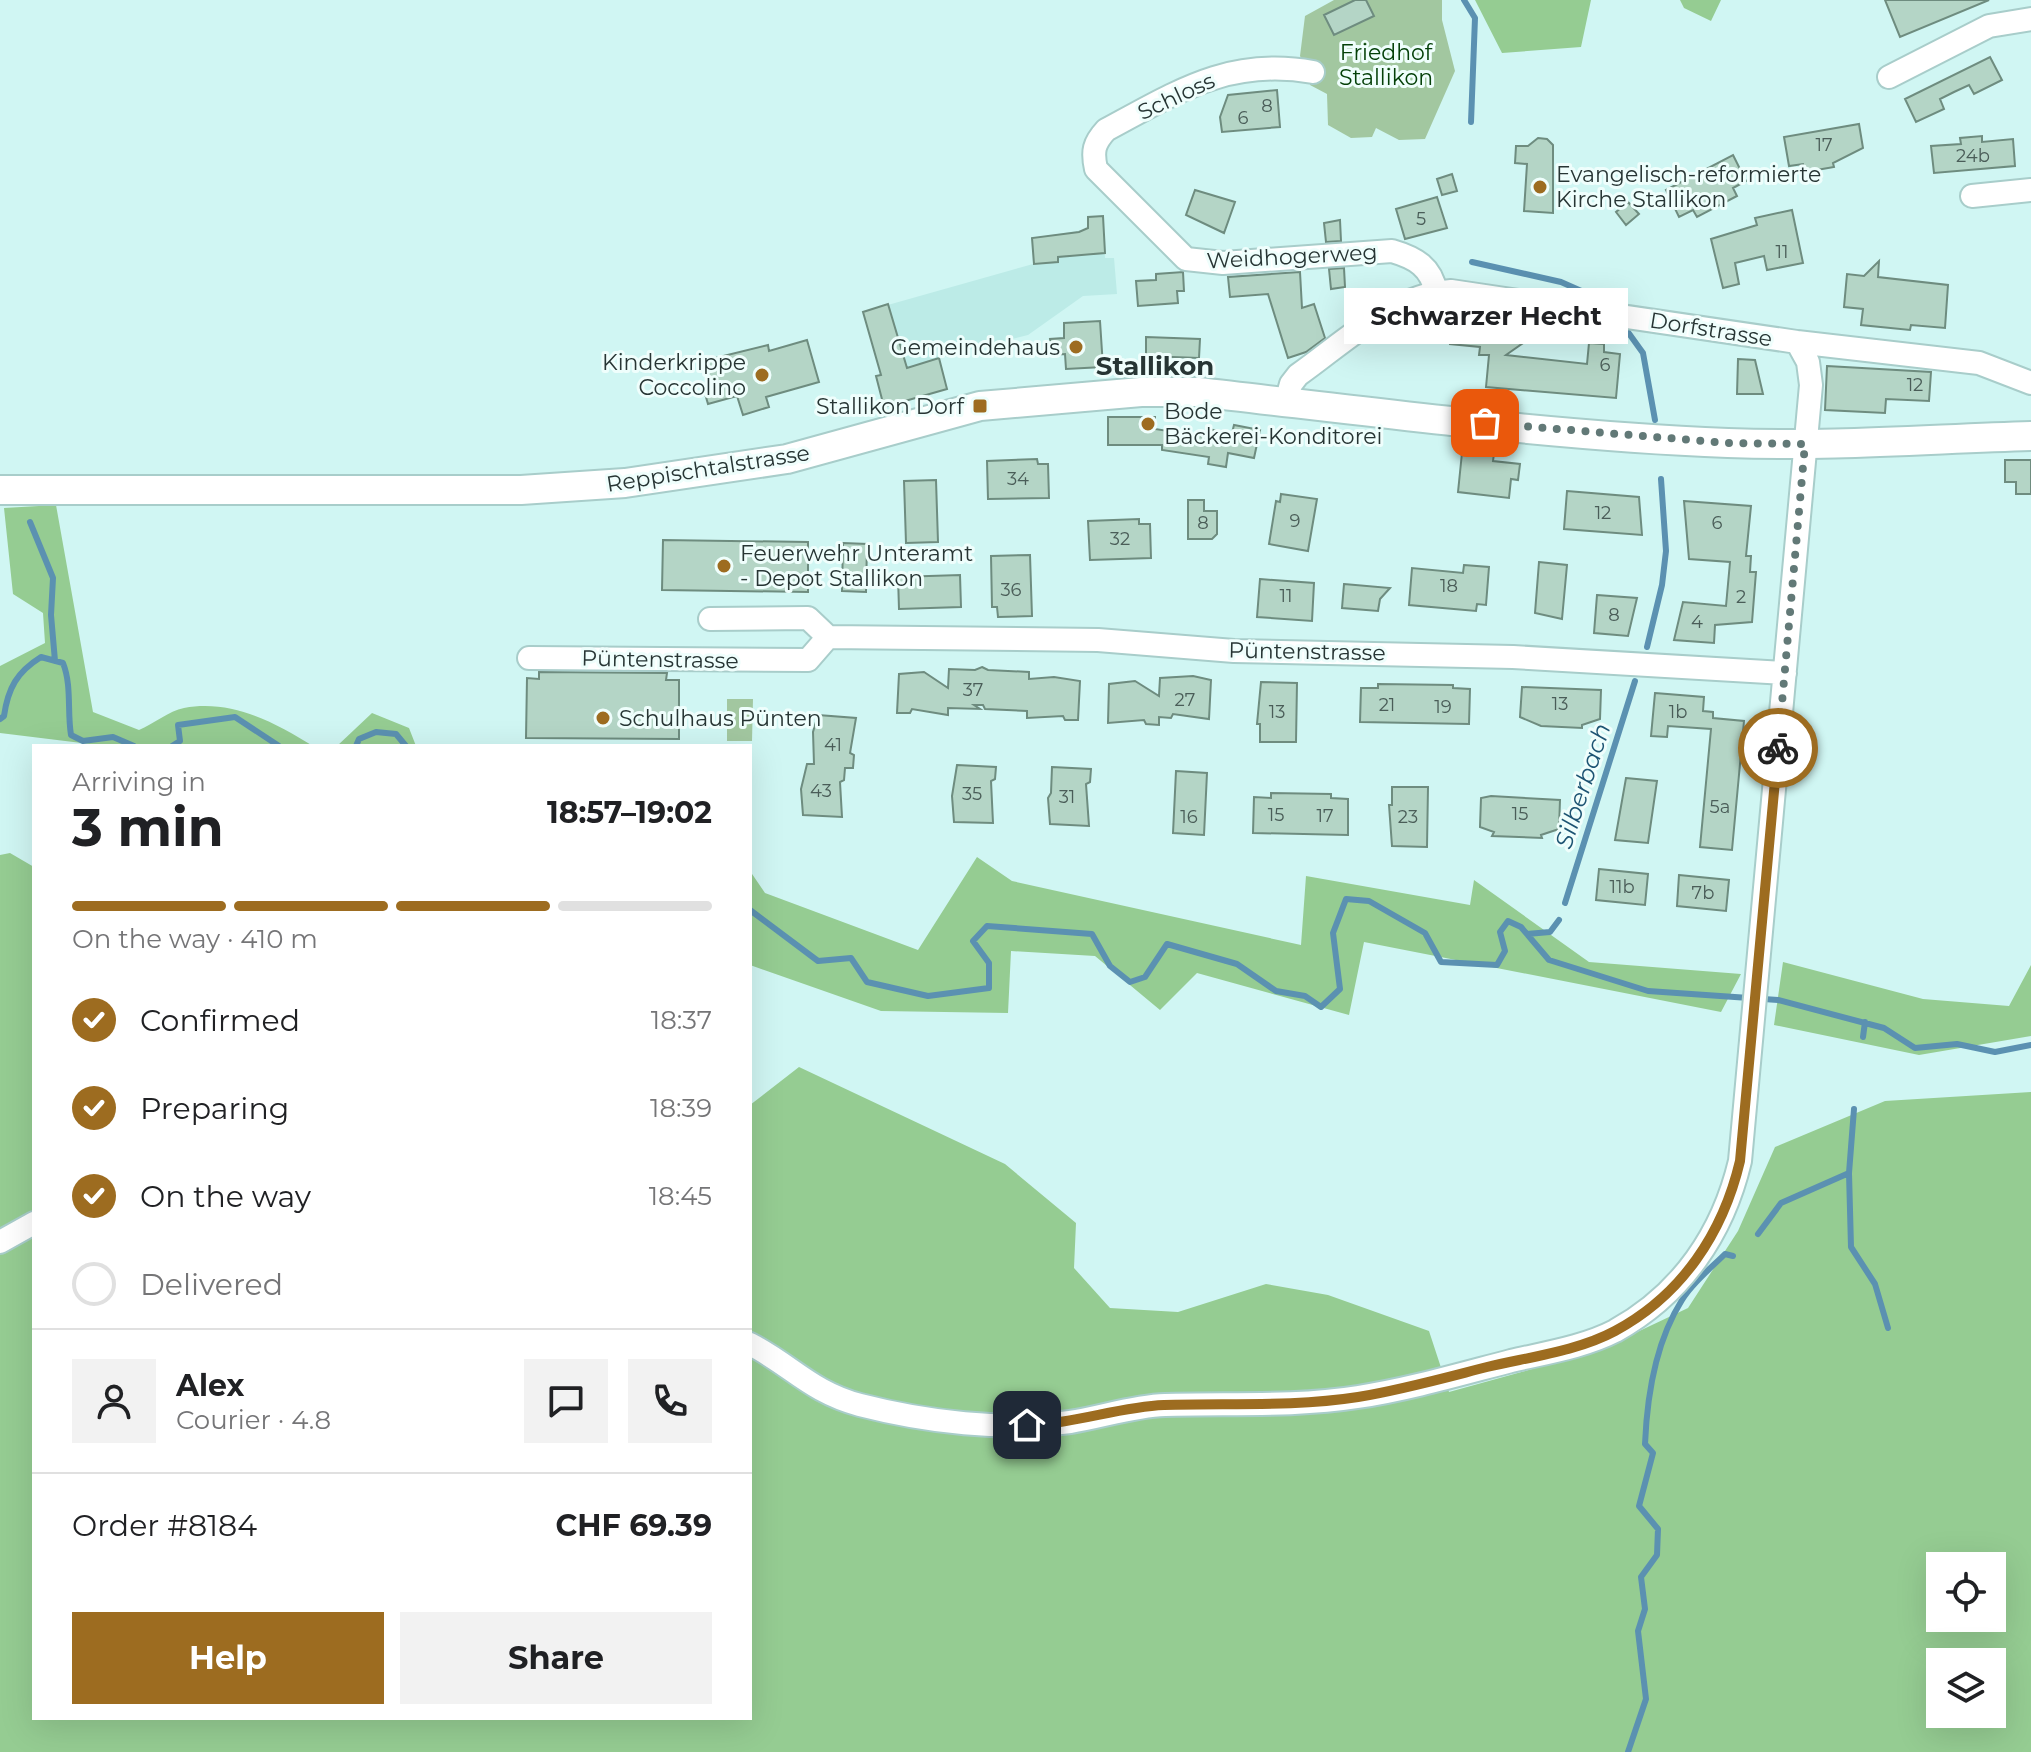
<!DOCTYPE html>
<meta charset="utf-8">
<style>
:root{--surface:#fff;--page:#f2f2f2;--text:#202124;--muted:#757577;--line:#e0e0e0;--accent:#9d6c20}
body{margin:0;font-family:Montserrat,sans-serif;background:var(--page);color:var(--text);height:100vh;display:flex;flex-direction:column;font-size:30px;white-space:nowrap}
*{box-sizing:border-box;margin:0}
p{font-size:26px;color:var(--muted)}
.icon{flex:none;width:44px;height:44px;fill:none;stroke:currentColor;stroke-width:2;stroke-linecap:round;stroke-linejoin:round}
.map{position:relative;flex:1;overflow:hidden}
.sheet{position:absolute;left:32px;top:744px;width:720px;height:976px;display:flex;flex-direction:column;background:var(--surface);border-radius:0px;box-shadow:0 8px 32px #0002}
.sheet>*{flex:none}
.buttons{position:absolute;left:1926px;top:1552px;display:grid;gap:16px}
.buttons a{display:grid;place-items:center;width:80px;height:80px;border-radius:0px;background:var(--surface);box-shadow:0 8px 32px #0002;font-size:40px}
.pin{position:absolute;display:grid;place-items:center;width:68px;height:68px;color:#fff;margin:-34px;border-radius:16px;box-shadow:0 4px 12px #0006}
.courier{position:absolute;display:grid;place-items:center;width:80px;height:80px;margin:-40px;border:6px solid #9d6c20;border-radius:50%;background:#fff;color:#222;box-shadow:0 2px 10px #0007}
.bubble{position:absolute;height:56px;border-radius:0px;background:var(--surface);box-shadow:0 8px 32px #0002;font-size:26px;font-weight:700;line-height:56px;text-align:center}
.summary em{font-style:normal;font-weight:700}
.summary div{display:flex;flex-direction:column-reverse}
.summary{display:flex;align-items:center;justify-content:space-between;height:136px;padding:0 40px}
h1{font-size:52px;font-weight:700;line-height:60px}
.bar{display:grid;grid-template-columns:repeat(4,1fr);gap:12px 8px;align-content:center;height:96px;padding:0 40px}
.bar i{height:10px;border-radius:6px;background:var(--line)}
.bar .on{background:var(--accent)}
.bar p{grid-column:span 4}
.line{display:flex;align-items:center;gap:20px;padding:0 40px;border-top:2px solid var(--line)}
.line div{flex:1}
.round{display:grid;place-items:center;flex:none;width:84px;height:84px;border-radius:0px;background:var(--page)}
ol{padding:0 40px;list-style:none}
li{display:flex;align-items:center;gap:24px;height:88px}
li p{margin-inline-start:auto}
li .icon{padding:8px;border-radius:50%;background:var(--accent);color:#fff;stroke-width:4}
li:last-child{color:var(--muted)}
li i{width:44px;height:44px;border:4px solid var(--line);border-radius:50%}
.cta{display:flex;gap:16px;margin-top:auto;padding:16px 40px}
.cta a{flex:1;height:92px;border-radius:0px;background:var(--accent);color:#fff;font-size:32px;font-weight:700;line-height:92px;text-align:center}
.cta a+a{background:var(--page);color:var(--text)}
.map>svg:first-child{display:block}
.built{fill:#bcebe7}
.green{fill:#a2c7a0}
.forest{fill:#95cc92;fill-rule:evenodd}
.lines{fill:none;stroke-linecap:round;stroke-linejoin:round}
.stream{stroke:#5b91b1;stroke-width:6}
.building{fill:#b4d5c6;stroke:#6e8c7f;stroke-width:2}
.minor-casing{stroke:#a8cdca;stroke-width:26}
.major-casing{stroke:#a8cdca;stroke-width:32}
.minor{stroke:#fff;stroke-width:22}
.major{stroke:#fff;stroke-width:28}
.done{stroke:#627977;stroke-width:8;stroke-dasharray:0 14.4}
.route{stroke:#9d6c20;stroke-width:10}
.poi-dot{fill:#9d6c20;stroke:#effefc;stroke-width:3}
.labels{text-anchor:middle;stroke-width:6;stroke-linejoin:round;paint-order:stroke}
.number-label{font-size:18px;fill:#4a5d58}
.park-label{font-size:22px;fill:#044008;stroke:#effefc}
.street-label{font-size:22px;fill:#273534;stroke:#effefc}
.poi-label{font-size:22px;fill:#273534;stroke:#effefc;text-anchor:start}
.water-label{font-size:24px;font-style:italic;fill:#1d5473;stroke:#effefc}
.quarter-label{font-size:26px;font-weight:bold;fill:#273534;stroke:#effefc}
</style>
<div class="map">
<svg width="2031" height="1752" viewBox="0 0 2031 1752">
<rect width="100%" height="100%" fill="#d0f6f3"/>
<path class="built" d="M1103 227 1105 258H1114L1117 294 1083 296 1028 335 939 358 947 389 884 407 876 376 881 374 863 312 1033 264 1032 238Z"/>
<path class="green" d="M1334 0H1442V20L1455 71 1425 139 1399 140 1376 128 1372 137 1351 138 1328 125 1327 94 1310 85 1311 76 1300 56 1305 16Z
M727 699H753L752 741H727Z"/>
<path class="forest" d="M1475 0H1591L1581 47 1502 53Z
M1680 0H1721L1711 21 1684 8Z
M56 505 93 712 139 730C153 724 169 711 184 708 231 699 274 722 313 746H106L0 733V666L45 643 43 613 13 594 4 508Z
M372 713 409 728 416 746H337Z
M10 853 34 867V1718H750V1105L799 1067 1005 1164 1076 1223 1074 1268 1110 1308 1178 1312 1266 1284 1328 1295 1429 1331 1449 1392 1597 1351 1688 1308 1738 1231 1775 1147 1885 1101 2031 1092V1752H0V855ZM1940 1566H1992V1618H1940ZM1940 1662H1992V1714H1940Z
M977 857 1012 881 1301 945 1306 876 1470 905 1474 880 1589 962 1741 974 1721 1012 1364 942 1349 1015 1197 973 1160 1010 1095 956 1011 951 1008 1013 881 1011 750 965V871L765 893 918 950Z
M1783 962 1923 999 2009 1006 2031 965V1036L1919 1055 1774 1025Z"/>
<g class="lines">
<path class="stream" d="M1464 0 1475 18 1471 122
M1472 262 1561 282 1604 301
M1625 328 1643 353 1655 420
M30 522 53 578 51 615 55 661
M1647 647 1662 585 1666 551 1661 479
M0 719 4 716C8 688 17 672 41 657L63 663C72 686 67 711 71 735L83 741 113 737 134 746
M172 746 180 741 178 725 235 717 279 746
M356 746 359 739 376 732 396 734 406 746
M1565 903 1635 681
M750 910 818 961 851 958 867 982 928 996 989 988V963L973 941 987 926 1092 934 1110 966 1130 982 1145 977 1167 944 1237 964 1276 991 1305 996 1321 1007 1340 989 1333 933 1346 899 1369 901 1425 933 1441 962 1497 965 1505 951 1500 932 1508 921 1521 927 1549 960 1648 991 1778 1000 1884 1028 1915 1048 1957 1044 1995 1052 2031 1045
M1527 934 1550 932 1559 920
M1863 1037 1865 1022
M1849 1173 1851 1247 1875 1284 1888 1328
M1758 1234 1781 1203 1849 1173 1854 1109
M1628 1752 1646 1699 1638 1631 1645 1609 1641 1577 1657 1555 1658 1529 1639 1506 1653 1453 1645 1444C1647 1396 1656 1341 1682 1300 1692 1283 1711 1268 1725 1254L1733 1256"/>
</g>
<path class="building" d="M1355 0H1366L1374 16 1334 35 1324 15Z
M1885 0H1989L1900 37Z
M1990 57 2002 80 1974 94 1969 85 1954 92 1940 99 1944 109 1916 122 1905 99Z
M1277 90 1280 127 1222 132 1220 117 1228 95Z
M1859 124 1863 148 1833 163 1834 167 1805 172 1803 164 1789 166 1784 137Z
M1982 136V142L2013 139 2015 166 1934 173 1931 146 1961 144 1960 138Z
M1538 138 1547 139 1553 145V213L1524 211 1527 164 1515 163 1516 146H1528Z
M1733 155 1746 181 1733 188 1737 196 1697 217 1693 210 1679 217 1666 190Z
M1452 174 1457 191 1442 195 1437 179Z
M1195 190 1235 202 1224 233 1186 215Z
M1437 197 1447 228 1405 239 1396 209Z
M1628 202 1639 214 1626 225 1616 212Z
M1792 210 1803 263 1767 270 1764 256 1735 263 1739 284 1723 288 1711 239 1757 225 1755 218Z
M1103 216 1105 253 1058 257V262L1034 264 1032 238 1079 232 1088 228V217Z
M1340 220 1341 241 1326 242 1324 223Z
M1879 261 1878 277 1948 285 1945 328 1911 325 1910 330 1861 325 1863 309 1844 307 1847 274 1864 276Z
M1344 268 1345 287 1331 289 1329 269Z
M1183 272 1184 291H1177L1178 303 1138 306 1136 281 1156 280V274Z
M1300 272 1302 308 1314 304 1325 338 1306 352 1288 358 1268 294 1230 297 1228 277Z
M888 304 907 368 939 358 947 389 884 407 876 376 881 375 863 312Z
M1453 312 1514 319 1512 330 1527 320 1552 323 1506 355 1587 364 1589 343 1604 344V352L1620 354 1616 398 1486 387 1489 355H1479L1480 347 1450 344Z
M1100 321 1103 367 1066 369 1065 354 1052 355 1050 339 1064 338V323Z
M1146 337 1200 339 1199 358 1146 356Z
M807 340 819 382 766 397 769 407 743 415 737 396 708 404 703 387 710 385 703 361 768 345 769 351Z
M1738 359 1755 360 1763 394H1737Z
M1827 366 1931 372 1929 401 1886 399 1885 413 1825 410Z
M1108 417H1155V429L1212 438 1213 430 1232 433 1234 425 1260 430 1254 458 1228 453 1226 467 1208 464 1209 457 1162 450V445H1108Z
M1463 443 1495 446 1493 461 1520 464 1518 480 1511 479 1509 498 1458 492Z
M1037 459 1038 464H1048L1049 498 988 499 987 461Z
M2005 460H2031V494H2016V482H2005Z
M936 480 938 542 906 543 904 481Z
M1567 491 1639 497 1642 535 1564 529Z
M1281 494 1317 499 1308 551 1269 544 1276 501 1280 502Z
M1188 500H1204V511H1217V534L1212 539H1188Z
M1684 501 1751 506 1746 556H1751L1750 572H1756L1752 622 1715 625 1714 643 1674 640 1683 602 1726 606 1730 562 1689 559Z
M1139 519V524H1150L1151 558 1090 560 1088 521Z
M663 540 808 542V592L662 590Z
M843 543 867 544 866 592 842 591Z
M1030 555 1032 616 998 617 997 607H992L991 556Z
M1539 562 1567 565 1562 619 1535 613Z
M1464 565 1489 567 1486 605 1477 604 1476 611 1409 605 1412 568 1463 573Z
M960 575 961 607 899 609 898 577Z
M1260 579 1314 583 1312 621 1257 617Z
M1344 584 1390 588 1380 599 1378 611 1342 608Z
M1597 595 1637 598 1628 636 1594 633Z
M982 667 988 670 1029 672V679L1054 677 1080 681 1078 720H1065L1063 716 1027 718V711L985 709 983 705H974L980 709 948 708V715L912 709 910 713H897L899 674 924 672 948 688 949 669 975 670Z
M539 672 667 673 666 680H679V739L526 738 527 678 539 679Z
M1193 676 1211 680 1209 719 1173 714 1171 718 1159 717V725L1146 724 1144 720 1108 723 1109 684 1135 681 1159 696 1160 678Z
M1261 682 1297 683 1296 742H1260V724H1257Z
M1378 684 1453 685V688L1470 689 1469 724 1360 722 1361 688H1378Z
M1522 687 1601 690 1600 719 1582 725V728L1541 726 1520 717Z
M1655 693 1704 697 1703 711 1713 712V718L1744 721 1732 850 1700 847 1711 729 1668 726 1667 737 1651 736Z
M818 715 856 718 850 753 854 755 853 768H845L844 780 840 782 842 817 803 815 801 789 807 764H814L813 732Z
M957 765 996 767 995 779 991 781 993 823 954 822 952 796Z
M1052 767 1091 769 1090 782 1086 784 1089 826 1050 824 1048 798 1051 793Z
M1176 771 1207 773 1204 835 1173 833Z
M1626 778 1657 781 1648 843 1615 840Z
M1392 787H1428L1427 847 1392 846 1389 805H1392Z
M1271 793 1331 794V798L1348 799V835L1253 833 1254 797 1271 798Z
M1491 796 1560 800 1559 829 1541 835 1542 838 1492 836 1494 832 1480 827 1481 798Z
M1599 869 1648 874 1645 905 1596 900Z
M1679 875 1729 880 1726 911 1677 906Z"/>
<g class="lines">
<defs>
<path id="minor" d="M1313 72C1229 57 1177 92 1106 130 1094 143 1092 151 1096 169L1186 259 1223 263 1392 251C1416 258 1431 267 1436 292
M1889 77 1989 26 2031 19
M1972 196 2031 190
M1286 402 1291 384 1298 375C1345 342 1390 296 1451 291L1797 342 1979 363 2031 383
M710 619 808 618 828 637 1098 640 1234 651 1513 657 1785 673
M529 658 808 660 828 637
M0 1242 34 1223
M750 1344C791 1365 811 1392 860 1405 926 1422 1003 1431 1070 1422 1102 1417 1133 1406 1165 1405 1229 1403 1294 1407 1358 1397 1410 1389 1461 1374 1511 1361 1545 1353 1584 1347 1615 1331 1682 1294 1723 1233 1740 1161L1811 385 1808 362 1797 342"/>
<path id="major" d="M0 490H521L625 483 787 459 980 406 1141 392H1198C1374 412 1551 436 1728 443 1829 447 1930 439 2031 436"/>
</defs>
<use href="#minor" class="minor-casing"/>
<use href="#major" class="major-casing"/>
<use href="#minor" class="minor"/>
<use href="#major" class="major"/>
</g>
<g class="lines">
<path class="done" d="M1485 423 1728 443 1805 444 1778 748"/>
<path class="route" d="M1027 1425C1074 1424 1118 1407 1164 1405 1229 1403 1294 1407 1358 1397 1401 1390 1444 1378 1487 1367 1529 1357 1578 1351 1615 1331 1682 1295 1723 1233 1740 1161L1778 748"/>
</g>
<g class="poi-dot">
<circle cx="1540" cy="187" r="8"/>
<circle cx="1076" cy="347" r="8"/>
<circle cx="762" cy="375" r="8"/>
<rect x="972" y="398" width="16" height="16" rx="4"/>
<circle cx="1148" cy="424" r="8"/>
<circle cx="724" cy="566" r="8"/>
<circle cx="603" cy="718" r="8"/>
</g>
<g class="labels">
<g class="number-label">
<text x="1267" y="112">8</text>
<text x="1243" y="124">6</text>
<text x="1824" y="151">17</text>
<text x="1973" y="162">24b</text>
<text x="1421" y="225">5</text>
<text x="1782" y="258">11</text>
<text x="1605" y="371">6</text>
<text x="1915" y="391">12</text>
<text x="1018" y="485">34</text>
<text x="1603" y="519">12</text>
<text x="1295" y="527">9</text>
<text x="1203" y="529">8</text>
<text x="1717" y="529">6</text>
<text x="1120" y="545">32</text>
<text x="1449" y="592">18</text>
<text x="1011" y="596">36</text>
<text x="1286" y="602">11</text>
<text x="1741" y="603">2</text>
<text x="1614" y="621">8</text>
<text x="1697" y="628">4</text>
<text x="973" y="696">37</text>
<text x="1185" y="706">27</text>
<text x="1560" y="710">13</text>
<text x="1387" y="711">21</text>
<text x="1443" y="713">19</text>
<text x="1277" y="718">13</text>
<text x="1678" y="718">1b</text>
<text x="833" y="751">41</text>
<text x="821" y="797">43</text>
<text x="972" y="800">35</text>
<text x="1067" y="803">31</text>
<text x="1720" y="813">5a</text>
<text x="1520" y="820">15</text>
<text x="1276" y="821">15</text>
<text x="1325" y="822">17</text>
<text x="1189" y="823">16</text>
<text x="1408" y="823">23</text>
<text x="1622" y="893">11b</text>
<text x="1703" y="899">7b</text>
</g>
<g class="park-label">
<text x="1386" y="60">Friedhof<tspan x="1386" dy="25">Stallikon</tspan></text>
</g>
<g class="street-label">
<text transform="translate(1176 96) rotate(-25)" y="8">Schloss</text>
<text transform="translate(1292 256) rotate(-3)" y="8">Weidhogerweg</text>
<text transform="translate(1711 329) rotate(9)" y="8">Dorfstrasse</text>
<text transform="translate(708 468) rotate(-9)" y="8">Reppischtalstrasse</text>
<text transform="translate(1307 651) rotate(1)" y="8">Püntenstrasse</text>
<text transform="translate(660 659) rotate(1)" y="8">Püntenstrasse</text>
</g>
<g class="poi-label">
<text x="1556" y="182">Evangelisch-reformierte<tspan x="1556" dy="25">Kirche Stallikon</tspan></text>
<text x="1060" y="355" text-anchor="end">Gemeindehaus</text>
<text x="746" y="370" text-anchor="end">Kinderkrippe<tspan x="746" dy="25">Coccolino</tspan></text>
<text x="964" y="414" text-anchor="end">Stallikon Dorf</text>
<text x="1164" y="419">Bode<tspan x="1164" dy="25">Bäckerei-Konditorei</tspan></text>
<text x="740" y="561">Feuerwehr Unteramt<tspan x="740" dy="25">- Depot Stallikon</tspan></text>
<text x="619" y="726">Schulhaus Pünten</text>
</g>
<g class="water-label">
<text transform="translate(1583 786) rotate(-72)" y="8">Silberbach</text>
</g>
<g class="quarter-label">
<text x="1155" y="375">Stallikon</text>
</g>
</g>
</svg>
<div class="buttons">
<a><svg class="icon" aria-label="locate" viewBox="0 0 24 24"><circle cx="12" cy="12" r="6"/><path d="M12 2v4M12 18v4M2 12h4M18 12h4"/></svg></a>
<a><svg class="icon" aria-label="layers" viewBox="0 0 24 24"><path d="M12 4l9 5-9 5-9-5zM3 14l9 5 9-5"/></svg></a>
</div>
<div class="pin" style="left:1485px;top:423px;background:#ea580c"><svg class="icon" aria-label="bag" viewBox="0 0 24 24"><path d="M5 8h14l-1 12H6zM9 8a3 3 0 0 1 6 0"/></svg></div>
<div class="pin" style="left:1027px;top:1425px;background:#1f2937"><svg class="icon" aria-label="home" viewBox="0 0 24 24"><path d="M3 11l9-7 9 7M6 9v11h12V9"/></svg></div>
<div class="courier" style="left:1778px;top:748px"><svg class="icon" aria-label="bike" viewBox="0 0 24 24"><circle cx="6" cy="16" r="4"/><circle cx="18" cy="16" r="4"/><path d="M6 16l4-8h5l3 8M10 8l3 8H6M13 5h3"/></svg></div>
<div class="bubble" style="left:1344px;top:288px;width:284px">Schwarzer Hecht</div>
<section class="sheet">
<div class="summary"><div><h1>3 min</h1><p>Arriving in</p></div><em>18:57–19:02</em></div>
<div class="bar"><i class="on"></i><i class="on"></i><i class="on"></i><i></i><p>On the way · 410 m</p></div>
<ol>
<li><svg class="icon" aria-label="check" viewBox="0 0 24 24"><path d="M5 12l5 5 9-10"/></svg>Confirmed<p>18:37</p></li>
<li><svg class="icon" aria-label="check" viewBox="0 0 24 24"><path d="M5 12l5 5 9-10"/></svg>Preparing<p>18:39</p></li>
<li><svg class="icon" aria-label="check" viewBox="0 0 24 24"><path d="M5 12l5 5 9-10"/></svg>On the way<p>18:45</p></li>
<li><i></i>Delivered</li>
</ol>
<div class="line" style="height:144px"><a class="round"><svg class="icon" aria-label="person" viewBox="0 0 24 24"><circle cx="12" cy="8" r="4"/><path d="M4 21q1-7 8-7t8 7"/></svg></a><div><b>Alex</b><p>Courier · 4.8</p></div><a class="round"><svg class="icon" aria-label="chat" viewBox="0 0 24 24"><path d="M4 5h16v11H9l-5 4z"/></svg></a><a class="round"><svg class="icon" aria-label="phone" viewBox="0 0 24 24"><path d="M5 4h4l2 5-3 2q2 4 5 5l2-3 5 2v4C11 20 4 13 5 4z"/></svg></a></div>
<div class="line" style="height:104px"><div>Order #8184</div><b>CHF 69.39</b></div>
<div class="cta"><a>Help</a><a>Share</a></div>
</section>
</div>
